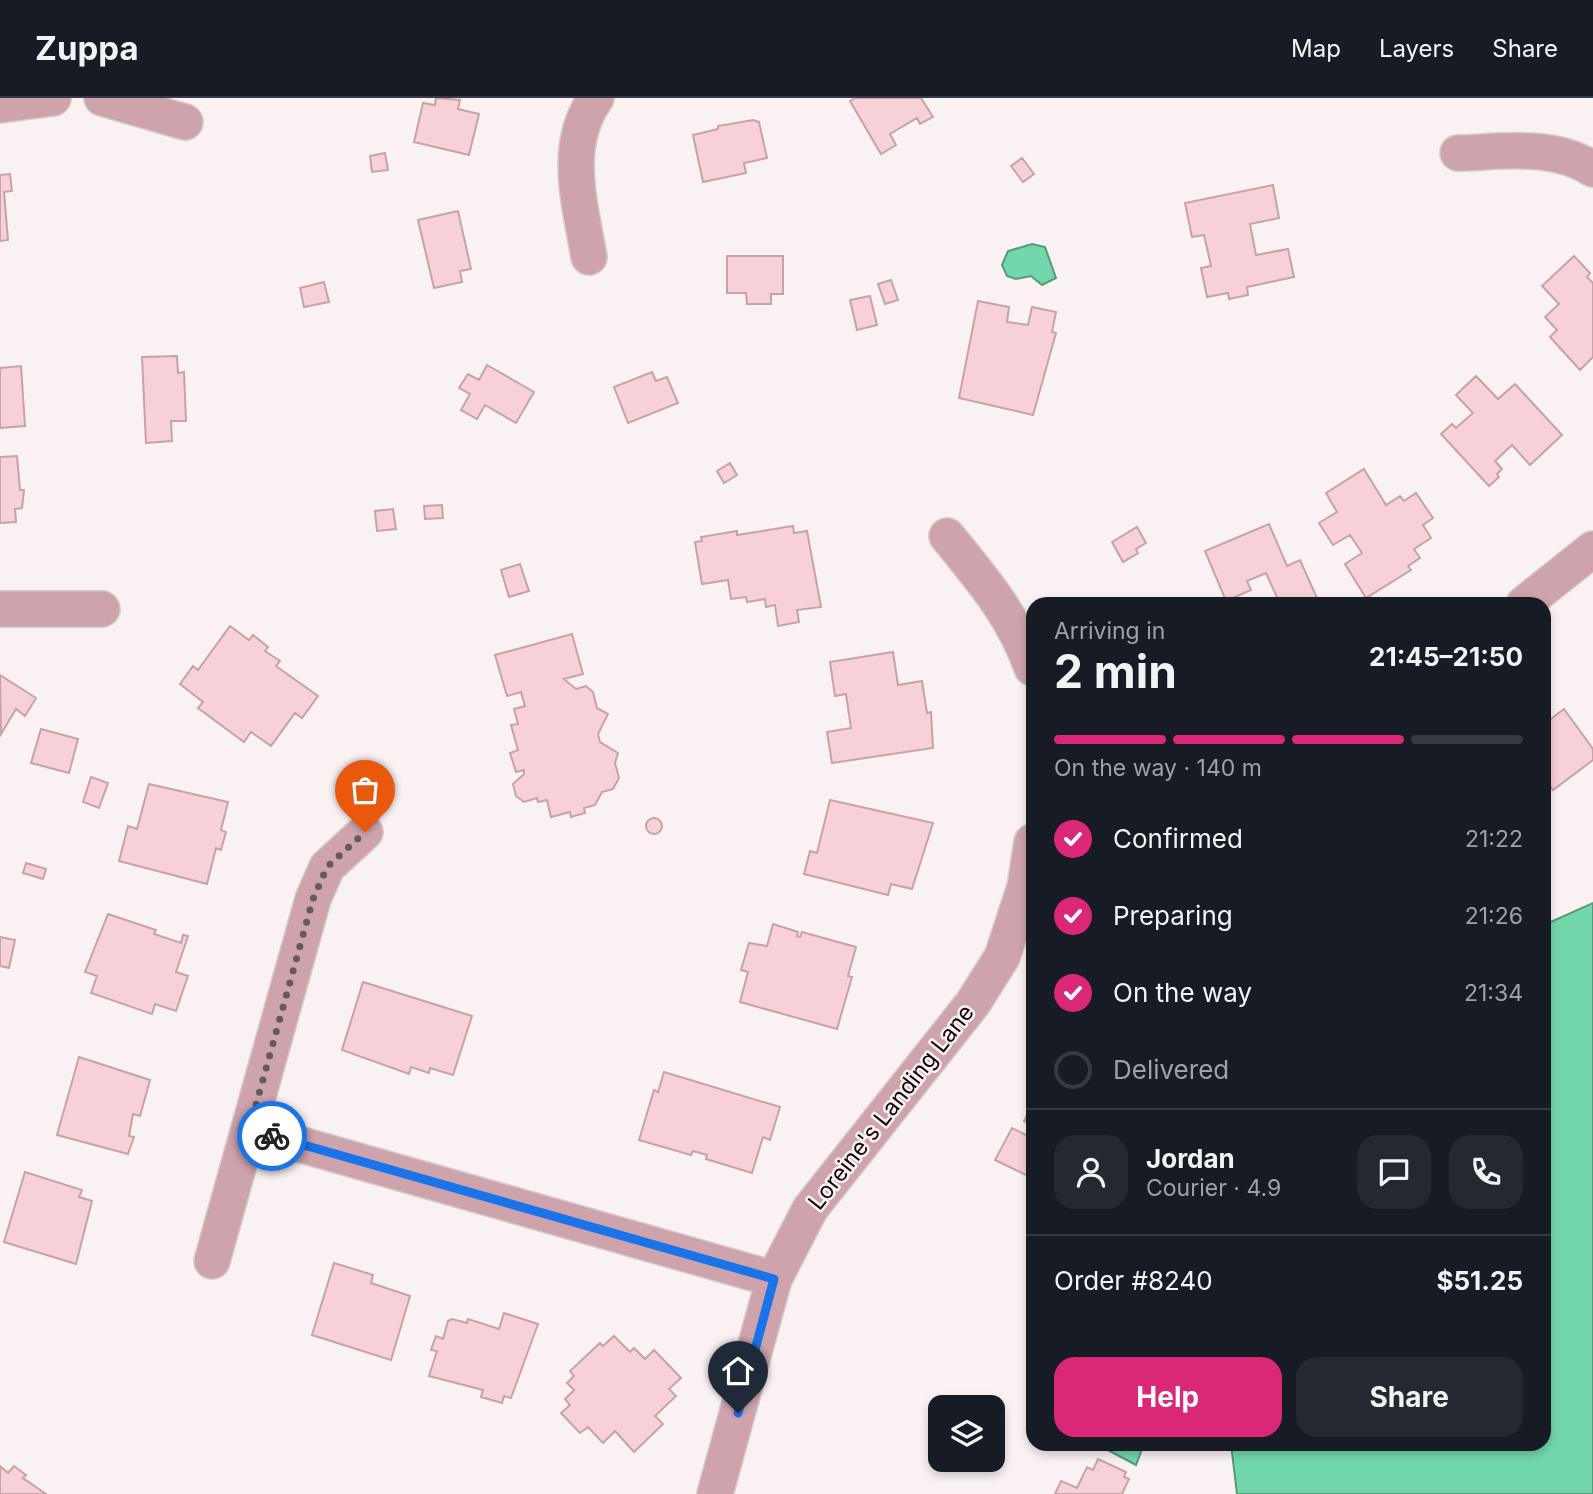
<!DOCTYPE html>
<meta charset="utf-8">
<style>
:root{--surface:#171b24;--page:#242831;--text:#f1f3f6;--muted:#9ea1a6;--line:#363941;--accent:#db2777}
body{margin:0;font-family:Inter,sans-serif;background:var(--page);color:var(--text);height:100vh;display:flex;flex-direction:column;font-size:26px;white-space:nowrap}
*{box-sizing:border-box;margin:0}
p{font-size:23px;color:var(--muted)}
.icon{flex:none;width:38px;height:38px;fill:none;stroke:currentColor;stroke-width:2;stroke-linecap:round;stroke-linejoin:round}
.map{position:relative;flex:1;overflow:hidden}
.panel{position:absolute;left:1026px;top:499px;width:525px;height:854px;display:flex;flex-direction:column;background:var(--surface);border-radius:21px;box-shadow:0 4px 10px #0003}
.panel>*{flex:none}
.tools{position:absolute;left:928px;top:1297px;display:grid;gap:14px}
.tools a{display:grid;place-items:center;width:77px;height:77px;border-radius:14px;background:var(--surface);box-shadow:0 4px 10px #0003;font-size:35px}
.pin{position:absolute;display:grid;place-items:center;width:60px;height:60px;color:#fff;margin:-72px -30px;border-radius:50% 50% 50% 0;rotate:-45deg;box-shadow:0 0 7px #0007}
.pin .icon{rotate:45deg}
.courier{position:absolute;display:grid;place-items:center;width:70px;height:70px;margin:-35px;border:5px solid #1a73e8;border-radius:50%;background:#fff;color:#222;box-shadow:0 2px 9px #0007}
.headline em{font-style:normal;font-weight:700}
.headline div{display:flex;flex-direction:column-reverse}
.headline{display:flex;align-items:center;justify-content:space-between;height:119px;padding:0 28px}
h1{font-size:46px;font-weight:700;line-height:52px}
.bar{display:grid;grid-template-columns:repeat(4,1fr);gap:10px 7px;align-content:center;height:84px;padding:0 28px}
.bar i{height:9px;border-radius:5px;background:var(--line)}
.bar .selected{background:var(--accent)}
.bar p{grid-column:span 4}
.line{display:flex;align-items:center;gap:18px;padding:0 28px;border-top:2px solid var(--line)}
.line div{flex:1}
.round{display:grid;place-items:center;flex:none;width:74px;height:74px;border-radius:21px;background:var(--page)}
ol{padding:0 28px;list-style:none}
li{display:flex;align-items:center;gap:21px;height:77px}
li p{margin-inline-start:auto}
li .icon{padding:7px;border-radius:50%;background:var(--accent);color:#fff;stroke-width:4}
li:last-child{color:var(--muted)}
li i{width:38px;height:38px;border:4px solid var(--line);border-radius:50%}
.primary-button{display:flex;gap:14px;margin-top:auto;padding:14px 28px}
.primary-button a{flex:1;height:80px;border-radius:21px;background:var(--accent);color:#fff;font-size:28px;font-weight:700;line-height:80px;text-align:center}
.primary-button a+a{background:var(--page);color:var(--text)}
header{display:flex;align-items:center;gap:42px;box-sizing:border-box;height:98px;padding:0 35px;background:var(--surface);border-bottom:2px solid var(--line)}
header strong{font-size:33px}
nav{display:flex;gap:38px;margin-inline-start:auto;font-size:24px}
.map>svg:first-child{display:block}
.water{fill:#73d7ac;stroke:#56997b;stroke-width:2}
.building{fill:#f8d0d7;stroke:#c8a2a9;stroke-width:2}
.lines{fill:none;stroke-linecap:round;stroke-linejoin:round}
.minor-casing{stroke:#d5ccce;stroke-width:38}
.minor{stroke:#cea3ab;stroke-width:35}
.done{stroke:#64595c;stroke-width:7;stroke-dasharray:0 12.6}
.route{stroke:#1a73e8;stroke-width:9}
.labels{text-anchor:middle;stroke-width:5;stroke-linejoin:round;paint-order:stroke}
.street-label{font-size:23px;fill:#14070a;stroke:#faf1f3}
</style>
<header>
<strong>Zuppa</strong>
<nav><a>Map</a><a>Layers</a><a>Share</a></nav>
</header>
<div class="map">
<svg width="1593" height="1396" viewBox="0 0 1593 1396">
<rect width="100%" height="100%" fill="#faf1f3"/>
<path class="water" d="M1032 146 1045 149 1056 180 1042 187 1031 178 1016 181 1007 178 1002 167 1008 153Z
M1593 805V1396H1237L1231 1346H1544V827Z
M1106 1346H1144L1136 1367 1104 1350Z"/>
<path class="building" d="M436 0 460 2 458 11 479 16 469 57 414 44 423 5 435 7Z
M855 0H921L933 19 920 26 917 20 890 36 896 47 881 56 850 3Z
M753 22 759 24 767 60 744 65 746 75 703 84 693 37 718 31V28Z
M385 55 388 72 372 74 370 58Z
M1022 60 1034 76 1023 84 1011 68Z
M10 76 12 93 4 94 8 142 0 143V77Z
M1273 87 1279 120 1250 126 1256 157 1288 151 1294 179 1247 189 1248 197 1229 201 1228 195 1207 199 1201 170 1211 168 1204 137 1192 139 1185 105Z
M458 113 471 171 460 173 462 184 434 190 418 122Z
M727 158H783V196H771V206H747L746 195H727Z
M1574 158 1590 175 1587 179 1593 185V259L1580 272 1550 239 1557 232 1545 219 1559 206 1542 188Z
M891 182 898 202 885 206 878 186Z
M324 184 329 204 304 209 300 190Z
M870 198 877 227 857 232 850 202Z
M978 203 1009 209 1007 224 1028 227 1032 209 1056 214 1052 234 1056 235 1033 317 959 300Z
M177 258 178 275 184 274 186 323H171L172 343 146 345 142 259Z
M487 267 534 294 516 325 485 307 477 321 461 312 470 296 459 290 468 276 479 282Z
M21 268 25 328 0 330V270Z
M652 274 656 283 667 279 678 305 628 325 614 289Z
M1476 278 1498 301 1515 286 1562 337 1530 367 1512 347 1495 363 1502 371 1497 376 1499 379 1489 388 1441 336 1452 326 1456 330 1473 315 1456 297Z
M17 358 20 392H24L22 410 15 411 16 424 0 425V359Z
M730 365 737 377 724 385 717 373Z
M1364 371 1386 407 1400 398 1404 403 1416 395 1433 420 1423 427 1431 440 1414 451 1420 460 1408 468 1411 472 1366 500 1345 466 1362 455 1350 437 1333 447 1319 425 1337 414 1326 395Z
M442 407 443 420 425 421 424 408Z
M393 411 396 431 377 433 375 413Z
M1269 426 1287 468 1300 462 1317 500 1302 506H1280L1266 475 1247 483 1251 492 1226 503 1205 453Z
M793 428 794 435 807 433 821 509 797 512 799 524 778 528 775 507 766 509 765 501 747 504 746 499 731 501 728 482 702 486 695 444 702 443 701 439 737 433V437Z
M1137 429 1146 445 1136 451 1138 455 1123 464 1112 444Z
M520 466 529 493 509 499 501 472Z
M230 528 249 542 253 537 268 549 265 553 280 563 276 568 318 598 302 620 295 615 271 648 251 634 244 644 198 610 203 604 180 586 193 568 198 572Z
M572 536 583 576 564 581 576 591 586 588 593 594 597 610 608 616 598 636 600 644 618 655 615 665 619 680 613 691 602 694 595 707 584 710 585 715 571 719 570 714 551 719 547 702 538 704 537 700 524 704 516 698 513 686 524 676V672L516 674 510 655 518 652 511 627 518 626 514 611 525 608 521 594 507 598 495 557Z
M893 554 898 587 922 583 927 615 931 614 933 650 832 665 827 634 851 630 846 596 835 598 830 564Z
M0 577 36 600 25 618 16 611 1 636Z
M1564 611 1593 651V662L1553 692 1546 683 1544 685V619L1547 624Z
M41 631 78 641 69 675 31 665Z
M91 679 108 685 99 710 83 704Z
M149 686 228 704 221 732 226 734 221 752 216 750 207 786 119 763 128 728 137 731Z
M830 702 933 725 912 791 891 786 888 797 804 776 810 753 817 755Z
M646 728a8 8 0 1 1 16 0a8 8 0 1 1-16 0Z
M26 765 46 771 43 781 23 775Z
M108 816 156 832 154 836 181 845 183 837 188 838 176 874 188 878 176 913 155 906 152 916 91 895 97 878 85 874Z
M773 826 798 834 797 838 800 839 802 834 856 849 848 878 852 879 837 931 740 904 748 874 741 872 749 845 767 848Z
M0 839 15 842 9 870 0 868Z
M363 884 472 918 453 977 430 970 429 975 411 969 409 976 342 952Z
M79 959 150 982 140 1018 133 1016 129 1038 134 1039 128 1056 57 1037Z
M664 974 780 1009 770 1042 763 1039 752 1075 706 1061 707 1057 693 1053 691 1057 639 1042 654 992 658 994Z
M1032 1007V1027L1024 1023Z
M1032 1028V1080L995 1062 1012 1030 1028 1038Z
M25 1074 82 1092 79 1099 92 1103 76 1166 4 1144Z
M334 1165 373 1177 371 1185 410 1198 391 1262 312 1237Z
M504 1215 538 1226 511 1300 504 1298 502 1305 481 1299 483 1292 429 1278 437 1253 431 1252 436 1238 443 1241 448 1223 452 1221 467 1225 468 1221 499 1231Z
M614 1238 630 1254 634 1250 645 1261 654 1252 681 1280 669 1291 676 1298 655 1318 663 1326 634 1354 615 1333 603 1345 588 1329 580 1335 561 1315 570 1307 565 1301 574 1292 567 1285 574 1278 570 1273 600 1245 603 1248Z
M1098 1361 1126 1374 1124 1379 1129 1381 1122 1396H1055L1061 1383 1077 1390 1087 1369 1093 1372Z
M0 1368 8 1375 14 1368 26 1377 23 1380 46 1396H0Z"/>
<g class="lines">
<defs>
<path id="minor" d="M102 0 185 24
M0 7 53 0
M1458 55C1503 54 1553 45 1593 71
M589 159C580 106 562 47 596 0
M947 438C982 481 1014 518 1032 570
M1524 506 1593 451
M0 511H102
M249 1032 774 1181
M212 1163 313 801 327 769 365 734
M715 1396 774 1181 810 1111 973 905 1002 859 1025 789 1032 744"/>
</defs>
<use href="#minor" class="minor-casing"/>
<use href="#minor" class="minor"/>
</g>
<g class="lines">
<path class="done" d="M272 1038 249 1032 313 801 327 769 365 734"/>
<path class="route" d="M272 1038 774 1181 738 1315"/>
</g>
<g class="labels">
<g class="street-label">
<text transform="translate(891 1009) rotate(-52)" y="8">Loreine's Landing Lane</text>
</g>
</g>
</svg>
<div class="tools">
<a><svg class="icon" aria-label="layers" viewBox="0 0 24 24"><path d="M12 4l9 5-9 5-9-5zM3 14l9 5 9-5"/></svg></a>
</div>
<div class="pin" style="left:365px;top:734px;background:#ea580c"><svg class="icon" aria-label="bag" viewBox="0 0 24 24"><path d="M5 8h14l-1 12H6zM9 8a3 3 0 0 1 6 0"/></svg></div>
<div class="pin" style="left:738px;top:1315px;background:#1f2937"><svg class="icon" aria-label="home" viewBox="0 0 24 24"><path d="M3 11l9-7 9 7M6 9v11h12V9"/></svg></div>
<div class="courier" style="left:272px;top:1038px"><svg class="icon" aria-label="bike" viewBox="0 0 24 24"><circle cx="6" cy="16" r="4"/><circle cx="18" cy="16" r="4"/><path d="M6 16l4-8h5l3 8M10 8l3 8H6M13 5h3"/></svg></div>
<section class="panel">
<div class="headline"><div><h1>2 min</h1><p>Arriving in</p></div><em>21:45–21:50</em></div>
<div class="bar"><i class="selected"></i><i class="selected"></i><i class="selected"></i><i></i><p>On the way · 140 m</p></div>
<ol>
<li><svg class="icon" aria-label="check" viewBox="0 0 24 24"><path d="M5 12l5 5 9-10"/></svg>Confirmed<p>21:22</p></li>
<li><svg class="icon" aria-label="check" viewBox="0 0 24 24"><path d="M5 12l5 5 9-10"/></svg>Preparing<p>21:26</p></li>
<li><svg class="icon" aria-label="check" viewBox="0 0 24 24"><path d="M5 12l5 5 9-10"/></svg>On the way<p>21:34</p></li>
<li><i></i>Delivered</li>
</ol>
<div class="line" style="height:126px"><a class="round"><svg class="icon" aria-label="person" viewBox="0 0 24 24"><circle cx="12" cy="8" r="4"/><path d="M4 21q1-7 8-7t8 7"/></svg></a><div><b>Jordan</b><p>Courier · 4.9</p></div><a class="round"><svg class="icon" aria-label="chat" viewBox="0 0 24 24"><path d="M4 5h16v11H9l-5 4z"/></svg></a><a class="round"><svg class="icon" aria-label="phone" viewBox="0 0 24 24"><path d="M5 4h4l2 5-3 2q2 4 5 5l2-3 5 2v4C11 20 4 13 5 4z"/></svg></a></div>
<div class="line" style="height:91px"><div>Order #8240</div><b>$51.25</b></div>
<div class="primary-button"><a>Help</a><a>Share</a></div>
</section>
</div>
